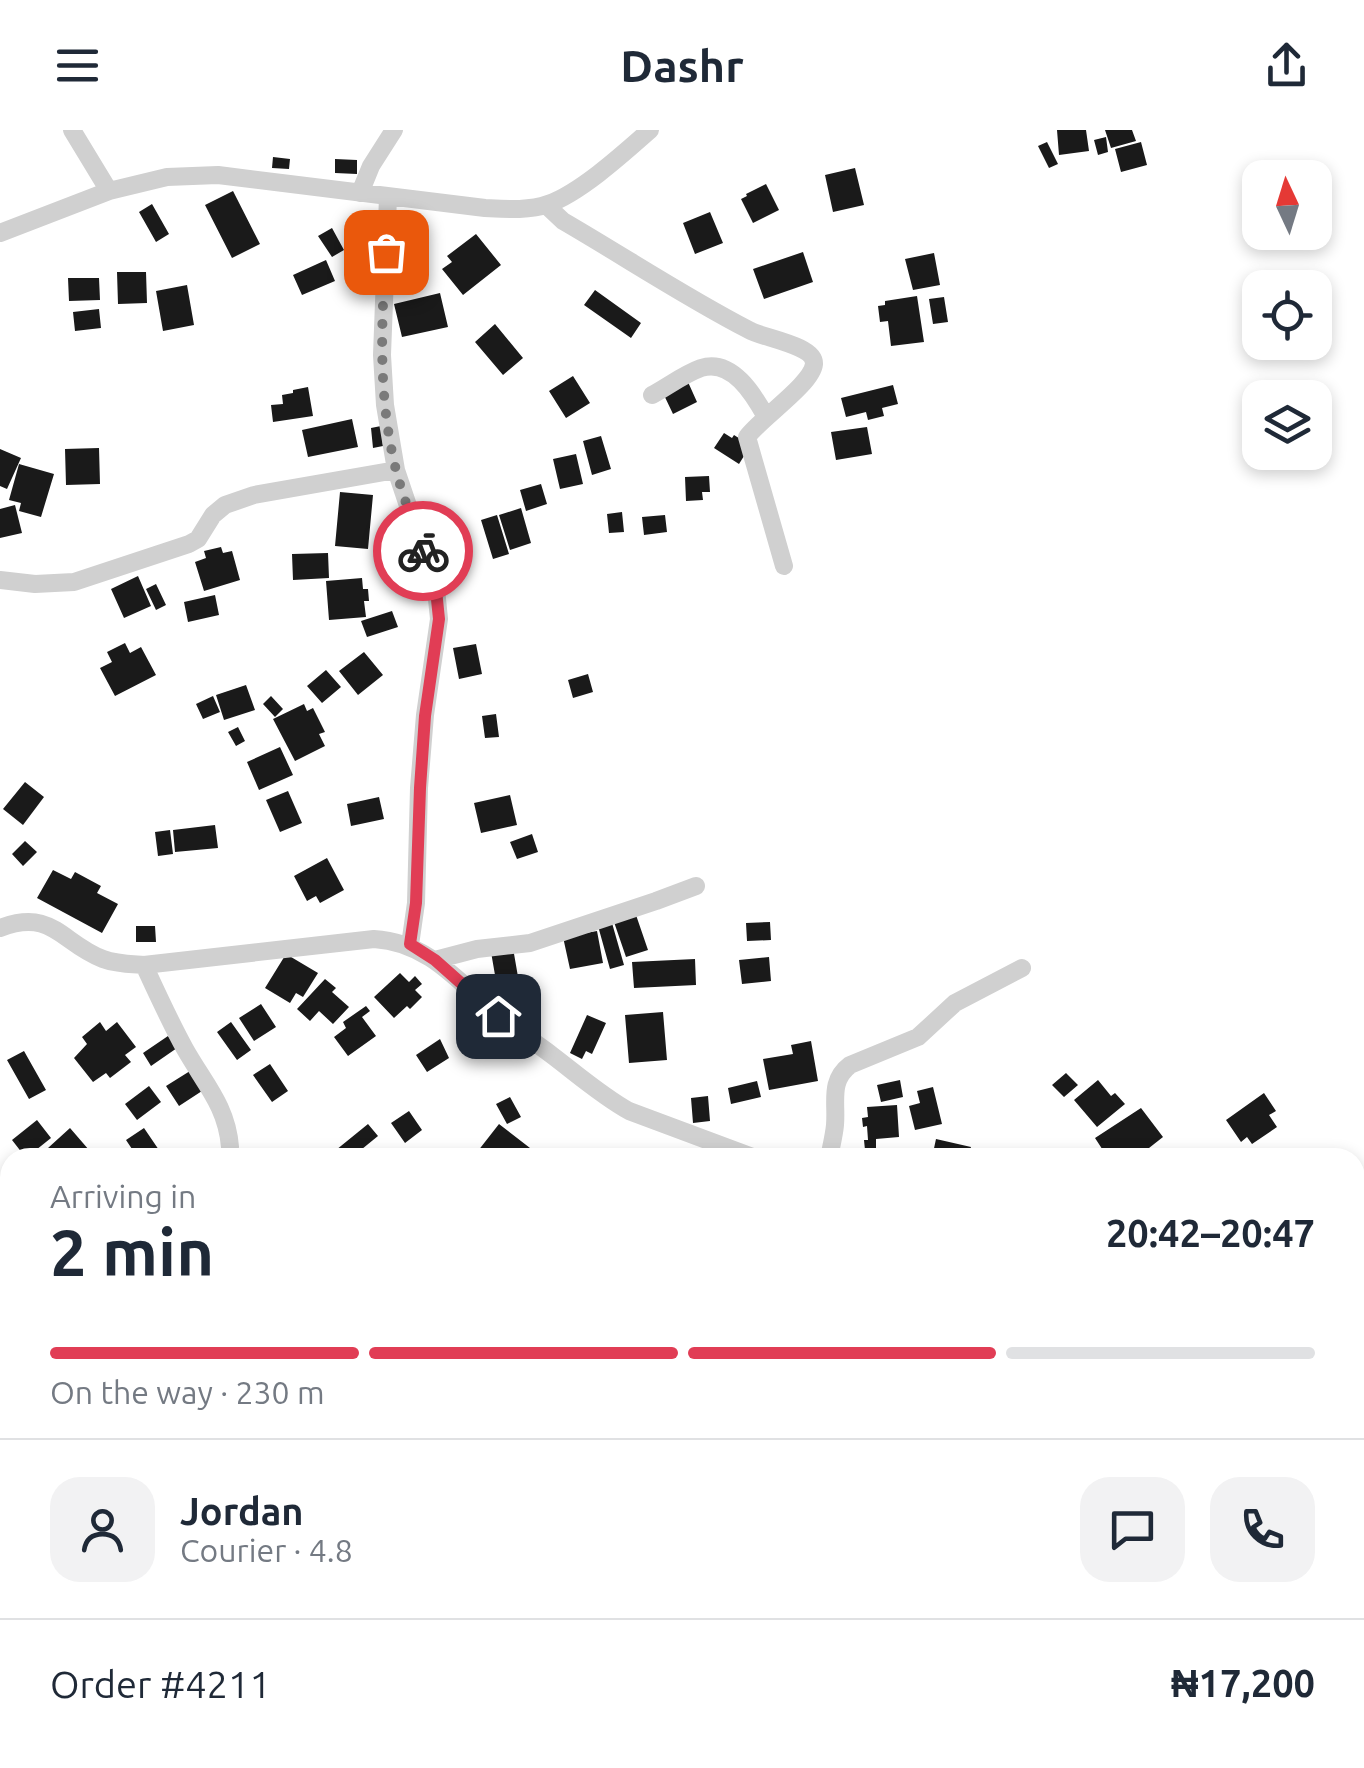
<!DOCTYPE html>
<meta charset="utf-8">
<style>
:root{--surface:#fff;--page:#f2f2f3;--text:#1f2937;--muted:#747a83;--line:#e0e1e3;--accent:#e13d55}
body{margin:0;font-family:Ubuntu,sans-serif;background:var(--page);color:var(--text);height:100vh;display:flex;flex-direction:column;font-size:38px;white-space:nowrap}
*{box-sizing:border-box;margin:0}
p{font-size:32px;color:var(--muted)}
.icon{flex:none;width:55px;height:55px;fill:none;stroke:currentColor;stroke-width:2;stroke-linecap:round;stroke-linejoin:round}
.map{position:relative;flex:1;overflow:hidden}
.sheet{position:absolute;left:0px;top:1018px;width:1365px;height:622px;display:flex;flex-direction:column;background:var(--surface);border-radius:30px 30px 0 0;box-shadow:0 5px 15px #0003}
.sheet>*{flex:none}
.needle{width:65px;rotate:356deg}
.tools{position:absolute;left:1242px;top:30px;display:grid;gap:20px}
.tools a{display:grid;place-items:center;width:90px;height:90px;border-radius:20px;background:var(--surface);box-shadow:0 5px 15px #0003;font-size:50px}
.pin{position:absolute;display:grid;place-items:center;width:85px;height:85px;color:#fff;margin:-42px;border-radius:20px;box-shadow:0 5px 15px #0006}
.courier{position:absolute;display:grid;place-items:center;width:100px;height:100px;margin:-50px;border:8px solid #e13d55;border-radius:50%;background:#fff;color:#222;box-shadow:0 2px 12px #0007}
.summary em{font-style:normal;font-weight:700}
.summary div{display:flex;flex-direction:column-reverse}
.summary{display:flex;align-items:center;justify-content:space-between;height:170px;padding:0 50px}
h1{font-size:65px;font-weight:700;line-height:75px}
.bar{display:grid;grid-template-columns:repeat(4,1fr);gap:15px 10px;align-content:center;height:120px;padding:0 50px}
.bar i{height:12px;border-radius:8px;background:var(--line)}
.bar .selected{background:var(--accent)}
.bar p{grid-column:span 4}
.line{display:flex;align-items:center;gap:25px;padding:0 50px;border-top:2px solid var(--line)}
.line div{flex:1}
.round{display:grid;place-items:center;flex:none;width:105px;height:105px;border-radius:30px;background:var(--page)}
header{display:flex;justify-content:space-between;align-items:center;height:130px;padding:0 50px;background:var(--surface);font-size:45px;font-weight:700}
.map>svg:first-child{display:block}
.building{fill:#1a1a1a}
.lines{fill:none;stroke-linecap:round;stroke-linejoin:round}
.minor{stroke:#d0d0d0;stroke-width:18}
.done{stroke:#7a7a7a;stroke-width:10;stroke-dasharray:0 18}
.route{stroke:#e13d55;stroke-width:12}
</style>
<header><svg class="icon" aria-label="menu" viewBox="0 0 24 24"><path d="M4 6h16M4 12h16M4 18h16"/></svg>Dashr<svg class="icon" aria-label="share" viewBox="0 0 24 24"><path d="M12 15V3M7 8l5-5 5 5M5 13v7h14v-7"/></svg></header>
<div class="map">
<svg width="1364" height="1638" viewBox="0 0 1364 1638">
<rect width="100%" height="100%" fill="#fff"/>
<path class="building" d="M1057 0H1086L1089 21 1059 25Z
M1105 0H1132L1136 11 1111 18Z
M1106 7 1108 22 1098 25 1094 10Z
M1047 12 1058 34 1049 38 1038 16Z
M1141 12 1147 35 1121 42 1115 19Z
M273 27 290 29 289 39 272 38Z
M335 29 357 30V44L335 43Z
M855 38 864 75 833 82 825 45Z
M766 54 779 80 753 93 741 69 747 66 746 64Z
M233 61 260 114 232 128 205 75Z
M152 74 169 104 156 112 139 82Z
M710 82 723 113 695 124 683 93Z
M332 98 344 120 332 127 318 106Z
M476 104 501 135 463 165 442 139 452 132 447 126Z
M803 122 813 152 764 169 753 139Z
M934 123 940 155 913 160 905 129Z
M326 130 335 151 302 165 293 145Z
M117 142H146L147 173 118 174Z
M68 148H99L100 170 69 171Z
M187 155 194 195 163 201 156 161Z
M595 160 641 193 631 208 584 175Z
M440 163 448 197 402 207 394 174Z
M917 166 924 212 891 216 888 191 880 192 878 176 885 175V171Z
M944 167 948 192 933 194 929 169Z
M99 179 101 198 75 201 73 182Z
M495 194 523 228 503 245 475 212Z
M573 246 590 273 566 288 549 261Z
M688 252 697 272 673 284 663 263Z
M893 255 898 274 882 278 884 286 868 290 866 282 846 287 841 268Z
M308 257 313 286 273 292 271 275 283 274 282 265 293 263V260Z
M352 289 358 317 308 327 302 300Z
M381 296 383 316 373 318 371 298Z
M867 297 872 324 836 330 831 302Z
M724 303 732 308 734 305 745 312 749 318 739 334 714 318Z
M601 306 611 339 592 345 583 311Z
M99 318 100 354 66 355 65 319Z
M0 319 21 328 7 359 0 356Z
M576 324 583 354 560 359 553 329Z
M19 334 54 344 41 387 19 381 21 373 9 370Z
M709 346 710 362H702L703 370 686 371 685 347Z
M541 354 547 374 526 381 520 360Z
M340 362 373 365 368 419 335 416Z
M15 375 22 403 0 408V379Z
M521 378 531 413 510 420 499 385Z
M622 382 624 402 609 403 607 384Z
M497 385 509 424 493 429 481 390Z
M665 385 667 402 644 405 642 387Z
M221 417 223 423 232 421 240 450 204 461 195 432 206 428 204 421Z
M328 423 329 448 293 450 292 424Z
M138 446 151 476 124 488 111 459Z
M362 448 363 459H368L369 471H364L366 487 329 490 326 451Z
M156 454 166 475 156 480 146 459Z
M215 465 219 485 188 492 184 472Z
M392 481 398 497 367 507 361 491Z
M125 513 130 523 141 517 156 545 115 566 100 538 112 532 107 522Z
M476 514 482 544 459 549 453 518Z
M364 522 383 545 358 565 339 541Z
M326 540 341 557 322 573 307 556Z
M588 544 593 562 573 568 568 550Z
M246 555 255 580 224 590 216 565Z
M213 566 220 582 203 589 196 574Z
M271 566 283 579 275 587 263 574Z
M304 574 307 581 313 578 325 602 319 604 325 616 295 631 273 589Z
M496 584 499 607 485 608 482 586Z
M238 597 245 611 236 616 228 602Z
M280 617 293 645 259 660 247 632Z
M25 652 44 667 23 695 3 679Z
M288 661 302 693 280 702 266 670Z
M510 665 517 695 481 703 474 673Z
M379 667 384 689 351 696 347 674Z
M215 695 218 718 175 722 173 700Z
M170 700 173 724 158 726 155 702Z
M532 704 538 722 517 729 510 712Z
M25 711 37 722 23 736 12 724Z
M327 728 344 760 320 773 316 766 307 771 294 746Z
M53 740 71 749 75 742 101 756 97 763 118 774 102 803 37 768Z
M636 785 648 820 626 827 614 792Z
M770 792 771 810 747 811 746 793Z
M612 793 624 835 610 839 598 796Z
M136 796H155L156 812H136Z
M597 801 603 833 570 839 563 807Z
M513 818 521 864 499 868 491 822Z
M286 824 318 843 303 867 296 863 290 873 265 858Z
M769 827 771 851 742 854 739 830Z
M695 829 696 855 634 858 632 832Z
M400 843 409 852 415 846 422 854 415 860 422 867 410 879 407 876 394 888 374 867Z
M325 849 336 858 332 862 349 877 333 894 319 881 310 891 297 879Z
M261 874 276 897 254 911 239 888Z
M366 876 370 881 362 887 376 906 348 926 334 907 346 898 343 892Z
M663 882 667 930 629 933 625 885Z
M587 885 606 893 592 924 586 921 582 929 570 923Z
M100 892 106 901 117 892 136 917 125 925 131 932 110 948 106 943 93 952 74 928 87 914 82 907Z
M231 892 251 920 237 930 217 902Z
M168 906 177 918 151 936 143 923Z
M440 909 449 928 427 942 416 925Z
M811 911 818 951 769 960 763 929 793 924 791 915Z
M24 921 46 960 29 969 7 930Z
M270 934 288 961 272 972 253 945Z
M190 941 202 961 179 976 166 956Z
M1066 943 1078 955 1064 967 1052 955Z
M900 950 903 967 881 972 877 955Z
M1098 950 1111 966 1115 963 1125 974 1097 997 1074 970Z
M757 951 761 967 731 974 728 958Z
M149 956 161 972 137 990 125 974Z
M933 957 942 994 915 1000 909 976 920 973 917 961Z
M1264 963 1276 981 1269 985 1277 997 1252 1014 1247 1007 1241 1012 1226 990Z
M708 966 710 991 693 993 691 968Z
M510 967 521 987 507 994 496 974Z
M897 975 899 1007 876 1009V1019L865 1020 864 1010H868L867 996 863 997 862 988 868 987 867 977Z
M1141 978 1163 1007 1149 1018 1152 1022 1144 1028H1108L1095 1008Z
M409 981 422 1000 405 1013 391 993Z
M37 990 51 1008 26 1028 12 1010Z
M368 994 378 1006 351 1028H342L336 1020Z
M499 994 530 1018 522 1028H476L474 1026Z
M70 998 89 1020 81 1028H37Z
M144 998 161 1023 154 1028H138L126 1010Z
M936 1009 971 1017 968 1028H940L941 1024 933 1023Z
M0 1195H10V1242H0Z
M1355 1578H1364V1616H1355Z
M969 1630H993L995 1638H963L961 1632Z
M1036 1630H1056L1058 1638H1038Z
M1071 1630H1095L1097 1638H1064L1072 1635Z
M1139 1630H1164L1165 1632 1176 1630 1179 1638H1134L1132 1633Z
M1181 1630H1203L1207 1638H1184Z"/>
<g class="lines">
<path class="minor" d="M72 0 109 61
M360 63 371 36 394 0
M388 67 382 225 385 275 396 340 436 459 439 489 425 585 419 658 416 773 410 815
M546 75 563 91C625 127 685 167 749 200 762 208 815 215 814 234 812 254 761 288 747 307L784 436
M0 103 109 61 167 47 218 45 485 78C505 79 529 81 548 74 580 63 624 23 650 0
M652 265C667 257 684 244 701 238 732 228 754 265 766 287
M0 450 35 454 74 452 189 414 198 409 213 385 225 375 254 365 396 340
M0 798C53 778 61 813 103 829 116 834 130 834 144 835L374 809C428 812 459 852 497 885 515 900 535 912 553 926 578 945 602 966 629 981L755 1028
M435 830 477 819 530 813 656 771 696 756
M144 835C157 863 170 892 185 919 204 953 227 976 230 1017
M829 1028C831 1017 834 1006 835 995 837 972 829 951 850 935L918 907 955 873 1022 838
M0 1299 10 1296
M0 1408 10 1411
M1355 1569 1364 1568
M195 1630 198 1638
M1116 1630V1638
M64 1638 77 1630"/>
</g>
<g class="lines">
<path class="done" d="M386 122C381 194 378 268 396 340 403 367 414 395 423 421"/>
<path class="route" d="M423 421 436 460 439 489 425 586 420 658 416 773 410 814 435 830 498 886"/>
</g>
</svg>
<div class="tools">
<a><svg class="needle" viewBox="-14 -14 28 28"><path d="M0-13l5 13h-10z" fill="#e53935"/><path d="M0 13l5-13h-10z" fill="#747a83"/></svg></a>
<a><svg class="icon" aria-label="locate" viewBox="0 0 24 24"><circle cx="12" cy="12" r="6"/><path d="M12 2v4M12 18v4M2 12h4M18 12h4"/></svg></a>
<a><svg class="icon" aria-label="layers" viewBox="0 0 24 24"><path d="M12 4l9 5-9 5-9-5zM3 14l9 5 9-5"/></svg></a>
</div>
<div class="pin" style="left:386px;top:122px;background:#ea580c"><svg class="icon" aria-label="bag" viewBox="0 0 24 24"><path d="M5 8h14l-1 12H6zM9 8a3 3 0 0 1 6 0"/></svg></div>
<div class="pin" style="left:498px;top:886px;background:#1f2937"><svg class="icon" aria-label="home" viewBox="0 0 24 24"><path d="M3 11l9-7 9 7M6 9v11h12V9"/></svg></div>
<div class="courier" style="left:423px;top:421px"><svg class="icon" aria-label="bike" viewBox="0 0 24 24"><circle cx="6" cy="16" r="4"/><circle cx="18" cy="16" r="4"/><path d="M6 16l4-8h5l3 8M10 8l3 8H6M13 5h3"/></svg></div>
<section class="sheet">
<div class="summary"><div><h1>2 min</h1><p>Arriving in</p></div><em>20:42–20:47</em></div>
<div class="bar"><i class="selected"></i><i class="selected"></i><i class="selected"></i><i></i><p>On the way · 230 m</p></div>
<div class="line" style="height:180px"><a class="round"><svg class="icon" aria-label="person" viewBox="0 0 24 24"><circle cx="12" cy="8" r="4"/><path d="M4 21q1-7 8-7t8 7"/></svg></a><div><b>Jordan</b><p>Courier · 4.8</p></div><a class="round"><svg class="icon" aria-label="chat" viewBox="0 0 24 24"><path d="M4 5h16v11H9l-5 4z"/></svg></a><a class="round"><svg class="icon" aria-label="phone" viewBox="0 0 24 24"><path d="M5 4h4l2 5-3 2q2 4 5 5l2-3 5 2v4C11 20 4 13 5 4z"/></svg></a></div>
<div class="line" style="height:130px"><div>Order #4211</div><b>₦17,200</b></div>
</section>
</div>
